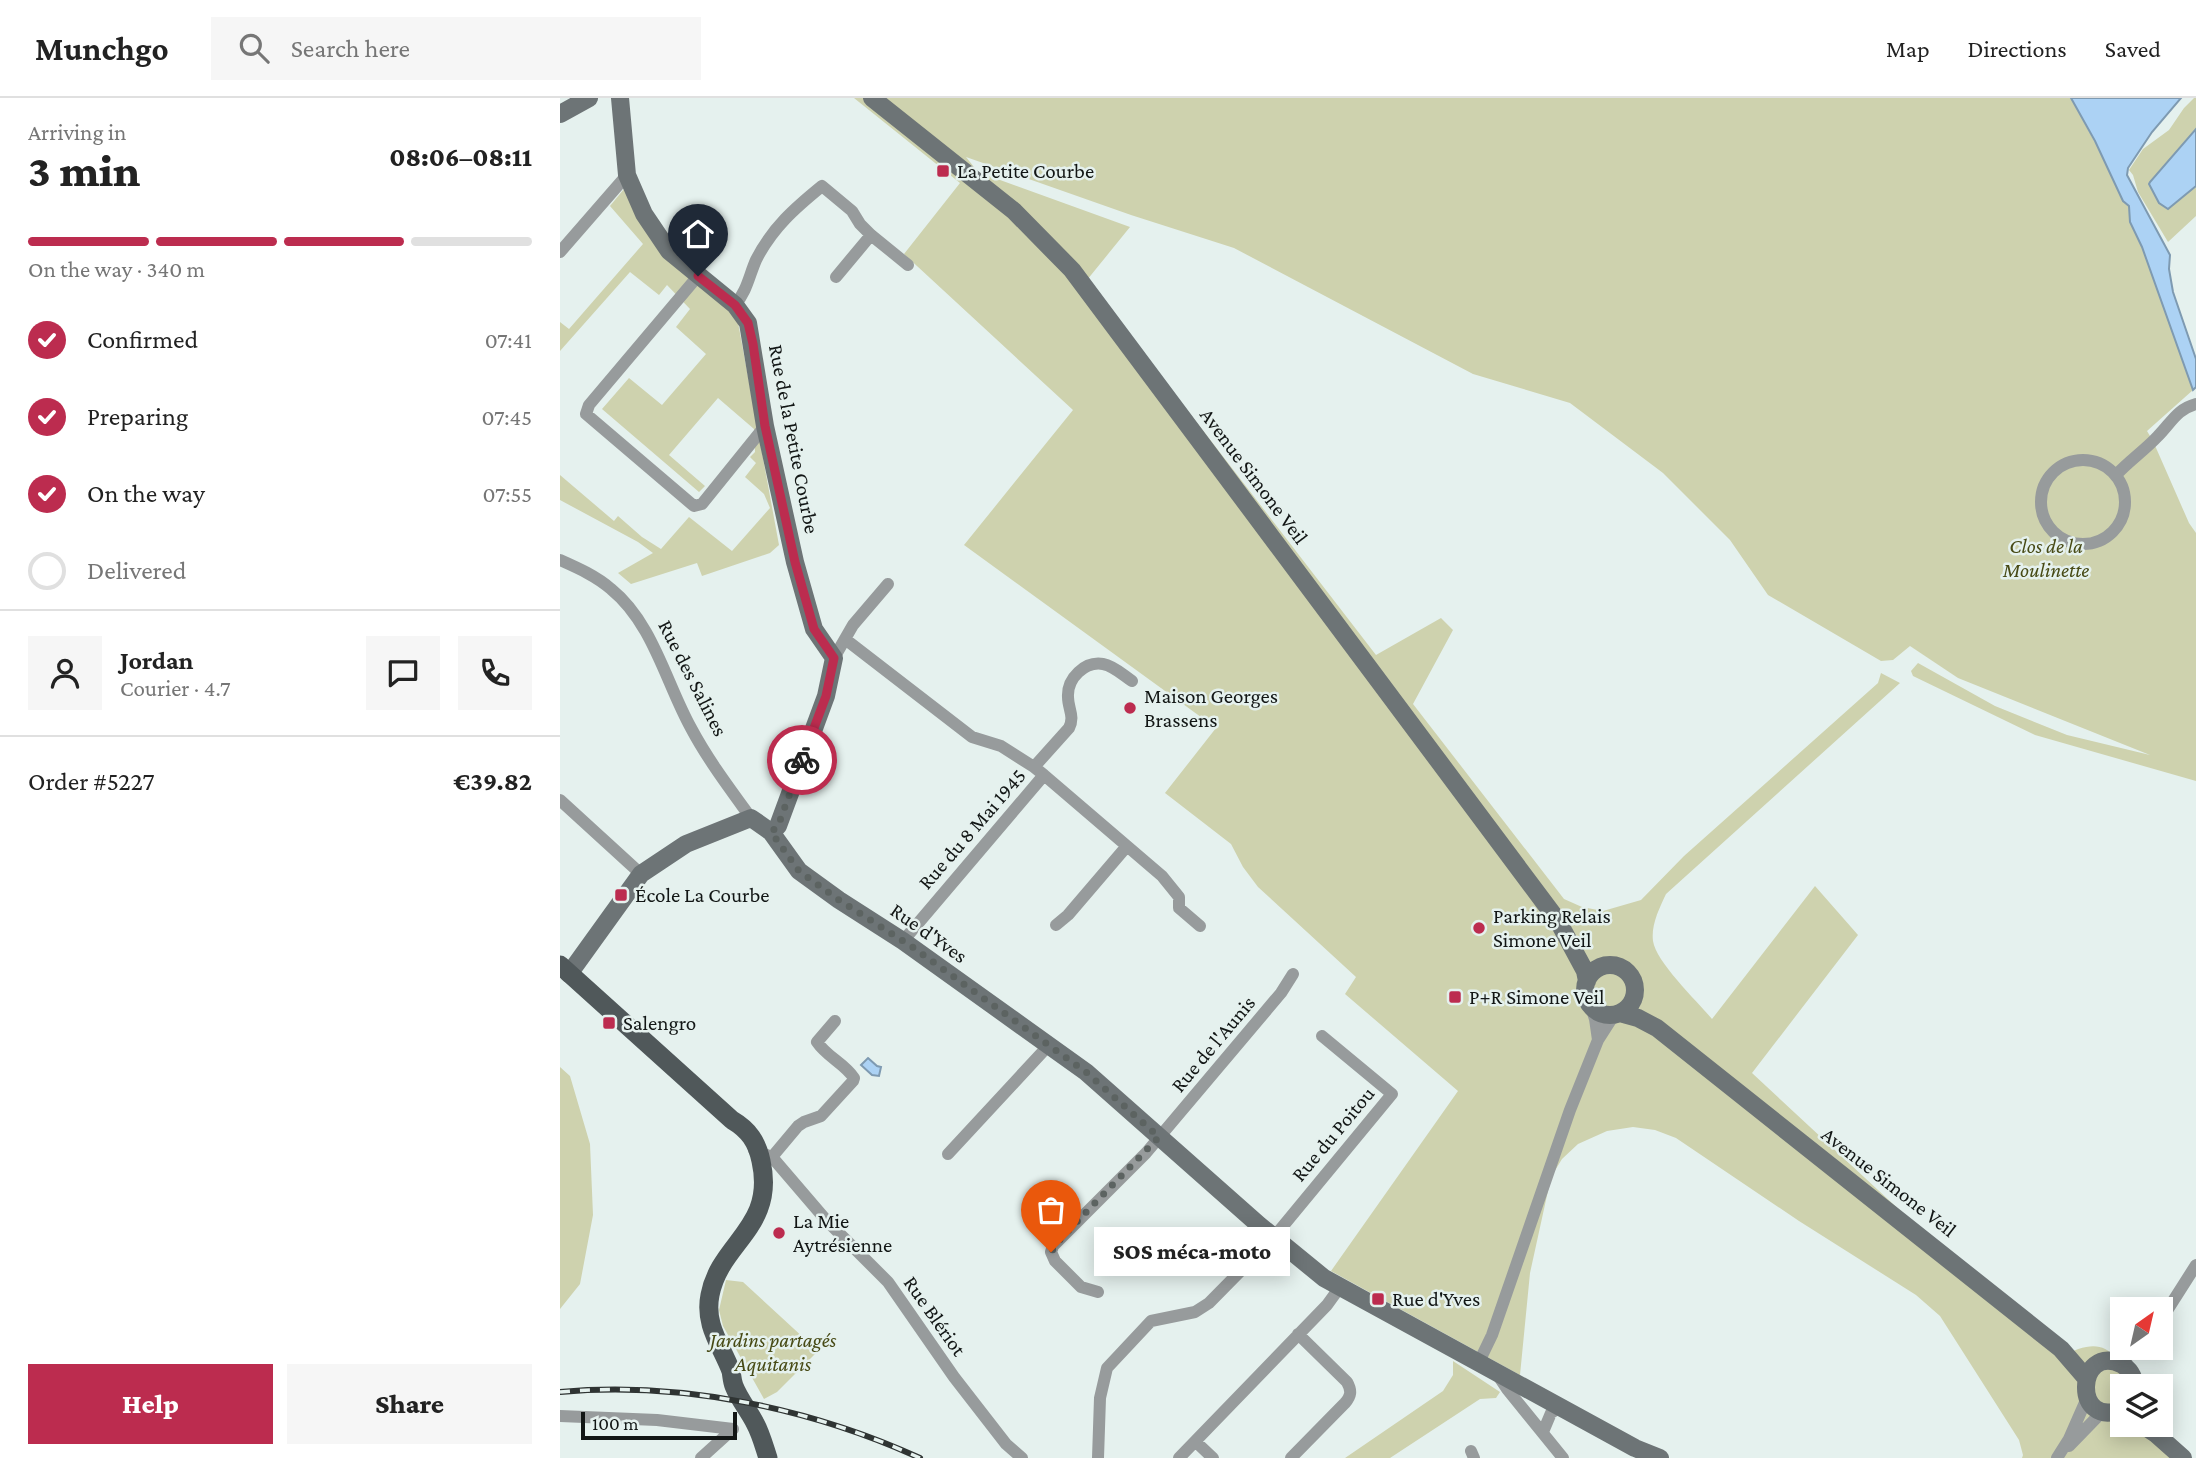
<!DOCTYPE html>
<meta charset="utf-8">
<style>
:root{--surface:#fff;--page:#f6f6f6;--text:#222;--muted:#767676;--line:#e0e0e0;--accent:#bc2c4f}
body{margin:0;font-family:"Crimson Pro",serif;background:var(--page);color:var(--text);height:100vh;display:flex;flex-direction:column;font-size:26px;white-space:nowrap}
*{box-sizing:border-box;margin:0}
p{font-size:23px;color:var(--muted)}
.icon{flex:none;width:38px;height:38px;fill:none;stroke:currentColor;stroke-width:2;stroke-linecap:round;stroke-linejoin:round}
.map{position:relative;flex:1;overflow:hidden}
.side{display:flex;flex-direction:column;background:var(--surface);width:560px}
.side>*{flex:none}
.needle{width:46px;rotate:34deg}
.fabs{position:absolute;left:1550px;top:1199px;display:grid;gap:14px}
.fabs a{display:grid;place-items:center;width:63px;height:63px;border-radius:0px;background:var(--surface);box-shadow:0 4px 18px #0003;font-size:35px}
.scale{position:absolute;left:21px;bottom:18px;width:156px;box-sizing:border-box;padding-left:7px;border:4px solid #121615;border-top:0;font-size:19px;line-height:24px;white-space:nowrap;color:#121615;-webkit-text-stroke:5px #e5f1ee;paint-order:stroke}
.pin{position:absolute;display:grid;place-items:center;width:60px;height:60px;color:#fff;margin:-72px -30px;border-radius:50% 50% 50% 0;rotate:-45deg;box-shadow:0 0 7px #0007}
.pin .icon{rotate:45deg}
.courier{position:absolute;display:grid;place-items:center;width:70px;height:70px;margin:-35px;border:5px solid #bc2c4f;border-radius:50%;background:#fff;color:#222;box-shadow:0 2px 9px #0007}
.bubble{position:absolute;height:49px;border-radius:0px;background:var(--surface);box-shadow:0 4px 18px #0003;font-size:23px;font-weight:800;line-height:49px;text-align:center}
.head em{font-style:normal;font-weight:800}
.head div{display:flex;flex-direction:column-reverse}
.head{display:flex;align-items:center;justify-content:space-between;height:119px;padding:0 28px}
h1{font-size:46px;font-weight:800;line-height:52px}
.bar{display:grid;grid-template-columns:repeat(4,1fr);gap:10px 7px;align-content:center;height:84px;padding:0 28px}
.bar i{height:9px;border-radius:5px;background:var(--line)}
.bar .selected{background:var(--accent)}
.bar p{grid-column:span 4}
.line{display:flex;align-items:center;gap:18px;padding:0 28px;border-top:2px solid var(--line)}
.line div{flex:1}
.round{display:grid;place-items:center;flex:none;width:74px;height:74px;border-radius:0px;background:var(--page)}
ol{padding:0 28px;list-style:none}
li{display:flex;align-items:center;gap:21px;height:77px}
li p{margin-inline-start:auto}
li .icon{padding:7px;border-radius:50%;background:var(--accent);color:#fff;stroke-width:4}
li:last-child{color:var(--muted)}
li i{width:38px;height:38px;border:4px solid var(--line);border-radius:50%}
.action{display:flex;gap:14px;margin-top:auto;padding:14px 28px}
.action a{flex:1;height:80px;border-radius:0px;background:var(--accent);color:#fff;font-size:28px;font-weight:800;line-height:80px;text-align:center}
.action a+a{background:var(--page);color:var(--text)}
header{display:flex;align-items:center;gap:42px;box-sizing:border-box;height:98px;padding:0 35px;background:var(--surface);border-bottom:2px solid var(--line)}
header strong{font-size:33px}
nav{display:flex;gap:38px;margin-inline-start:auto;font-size:24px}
.search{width:490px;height:63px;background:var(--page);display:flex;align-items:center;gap:18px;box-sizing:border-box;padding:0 24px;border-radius:0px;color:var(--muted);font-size:26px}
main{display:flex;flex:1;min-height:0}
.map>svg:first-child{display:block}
.green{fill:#ced2ae}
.water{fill:#acd2f4;stroke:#7e9ab1;stroke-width:2}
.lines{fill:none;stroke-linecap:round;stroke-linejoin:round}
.street{stroke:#979b9c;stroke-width:12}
.secondary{stroke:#6d7476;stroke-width:18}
.primary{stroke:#50585a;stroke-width:19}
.rail-casing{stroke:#2f3433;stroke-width:6}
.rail{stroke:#e5f1ee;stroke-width:3.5;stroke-dasharray:10;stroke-linecap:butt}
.done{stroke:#5c6361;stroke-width:7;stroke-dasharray:0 12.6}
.route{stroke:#bc2c4f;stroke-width:9}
.poi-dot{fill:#bc2c4f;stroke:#e5f1ee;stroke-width:2.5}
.labels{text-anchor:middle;stroke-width:5;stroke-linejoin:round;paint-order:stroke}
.poi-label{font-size:21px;fill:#121615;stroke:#e5f1ee;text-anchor:start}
.street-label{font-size:21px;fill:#121615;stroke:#e5f1ee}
.park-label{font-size:21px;font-style:italic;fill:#474a15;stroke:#e5f1ee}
</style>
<header>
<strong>Munchgo</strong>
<div class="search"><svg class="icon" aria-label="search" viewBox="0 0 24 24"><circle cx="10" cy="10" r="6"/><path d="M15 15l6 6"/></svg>Search here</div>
<nav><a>Map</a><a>Directions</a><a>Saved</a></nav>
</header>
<main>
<section class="side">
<div class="head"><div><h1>3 min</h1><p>Arriving in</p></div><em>08:06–08:11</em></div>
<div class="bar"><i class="selected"></i><i class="selected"></i><i class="selected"></i><i></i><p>On the way · 340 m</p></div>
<ol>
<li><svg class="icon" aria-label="check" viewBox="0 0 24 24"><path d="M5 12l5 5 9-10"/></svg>Confirmed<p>07:41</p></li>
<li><svg class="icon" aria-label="check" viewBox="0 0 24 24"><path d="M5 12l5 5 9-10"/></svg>Preparing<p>07:45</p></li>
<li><svg class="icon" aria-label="check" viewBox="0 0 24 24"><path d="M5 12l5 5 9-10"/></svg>On the way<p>07:55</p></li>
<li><i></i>Delivered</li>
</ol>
<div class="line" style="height:126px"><a class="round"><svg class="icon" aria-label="person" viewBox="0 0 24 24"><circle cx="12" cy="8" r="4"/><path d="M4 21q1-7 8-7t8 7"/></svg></a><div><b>Jordan</b><p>Courier · 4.7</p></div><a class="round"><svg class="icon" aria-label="chat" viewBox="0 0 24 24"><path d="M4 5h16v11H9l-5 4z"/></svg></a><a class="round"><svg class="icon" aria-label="phone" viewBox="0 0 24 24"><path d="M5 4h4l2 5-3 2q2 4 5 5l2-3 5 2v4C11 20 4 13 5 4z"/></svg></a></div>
<div class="line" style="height:91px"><div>Order #5227</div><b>€39.82</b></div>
<div class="action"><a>Help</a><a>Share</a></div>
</section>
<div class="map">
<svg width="1636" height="1360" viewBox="0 0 1636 1360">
<rect width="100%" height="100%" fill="#e5f1ee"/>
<path class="green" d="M294 0H1511L1569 108 1570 124 1582 149 1633 292 1587 333 1593 343 1629 425 1636 435V683L1475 637 1353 578 1351 573 1358 565 1435 608 1507 637 1590 657 1398 580 1350 548 1333 562 1321 563 1208 497 1170 442 1103 375 1010 305 913 276 674 150 571 117 406 59 418 74 570 129 527 182 816 557 881 520 893 532 853 606 1004 801 1022 809 1043 813 1081 802 1124 758 1318 585 1321 575 1340 585 1106 796C1099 811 1091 827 1093 843 1096 864 1137 903 1152 921L1255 788 1298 837 1192 975 1499 1260C1543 1236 1553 1251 1575 1288H1563V1326L1585 1327 1615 1360H1462L1463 1357 1459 1342 1380 1218 1356 1197 1239 1123 1116 1040 1095 1032 1073 1029 1047 1033 1018 1046 1002 1061 991 1079 970 1175 960 1277 771 1173 898 993 785 896 796 879 698 789 683 769 671 746 605 695 656 630 404 447 513 312 344 156 400 85Z
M1634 0H1636V31L1590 84 1608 111 1636 88V118L1608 144 1578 94 1573 77 1569 72 1583 51 1609 32 1624 10Z
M64 91 91 142 177 219 219 447 210 455 142 478 137 465 71 486 58 475 93 455 78 444 0 402V377L54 423 58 418 82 439 101 451 129 419 172 453 210 410 204 396 185 379 196 365 190 359 195 354 194 331 158 300 109 357 145 388 139 394 42 311 69 280 102 307 146 256 116 229 130 211 107 187 99 197 70 174 0 253V224L9 231 83 146 50 108Z
M0 969 10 978 30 1046 33 1117 20 1186 0 1211Z
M166 1182 183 1184 258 1253 217 1294 204 1301 163 1228 159 1212Z
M893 1263 940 1294 936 1300 920 1301 830 1360H785L883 1293 893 1277Z"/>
<path class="water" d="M1511 0H1621L1592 34 1568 70 1567 77 1610 157 1609 171 1613 194 1636 261V289L1633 292 1582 149 1570 124 1569 108 1563 103 1535 43Z
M1636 31V88L1608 111 1599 105 1589 86 1590 84Z
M308 960 317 968 321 969 319 978 312 977 301 967Z"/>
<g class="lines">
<path class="street" d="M0 154 67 77
M138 178 29 307 26 316 134 408 142 406 205 328
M276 179 311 137
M175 207C187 193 189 178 196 162 212 130 235 110 262 88L292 113 300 126 311 137 348 167
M1481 404a42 42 0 1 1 84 0a42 42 0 1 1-84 0Z
M1556 377C1569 363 1585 352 1598 338 1611 325 1617 311 1636 306
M0 462C18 470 36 478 51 491 93 525 106 585 131 630 148 662 170 691 191 720
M285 541 412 639 441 648 474 669
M274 560 293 527 328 486
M484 677 602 778 619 799V810L640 828
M0 702 81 776
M496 827 508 817 567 748
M343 843 484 677 474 669 509 630C515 618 508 611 508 599 507 580 525 563 543 566 554 568 563 577 572 583
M1031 909 1035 921 1038 942
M194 1052 212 1059 266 1122 328 1184 394 1279 446 1346 462 1360
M388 1056 489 947
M212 1059 238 1028 244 1024 261 1018 293 983 294 980C284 965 267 959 257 944L275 923
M538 1194 521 1189 495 1163 491 1154 493 1148 586 1055 721 895 733 876
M1601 1222 1636 1167
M919 1264 932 1237 1010 1012 1038 942 1054 917
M1553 1264 1566 1260 1576 1250
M937 1276 947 1291 1003 1360
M0 1318 97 1322 173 1331
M983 1334 991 1315 1000 1309
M636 1344 653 1360
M1509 1348 1543 1313
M911 1353 914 1360
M141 1360 173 1331
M538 1360 540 1300 547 1270 591 1223 635 1214 649 1205 714 1139 832 996 762 938
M619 1360 767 1207 780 1189
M731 1360 785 1305C791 1298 792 1293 787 1284L738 1236
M1497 1360 1509 1341 1527 1300"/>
<path class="secondary" d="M60 0 67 77 84 116 109 153 175 207 188 225 205 328 235 464 254 531 274 560 266 598 218 728 211 734
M312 0 454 113 512 172 998 823 1025 873 1027 883
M0 16 29 0
M1025 892a25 25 0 1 1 50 0a25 25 0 1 1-50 0Z
M9 876 81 776 126 746 191 720 211 734 239 773 279 802 343 843 526 974 699 1127 764 1180 1075 1350 1100 1360
M1060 915 1078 920 1097 930 1501 1251 1526 1280
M1563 1311C1512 1333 1516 1245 1561 1266 1570 1271 1574 1279 1575 1288
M1581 1326 1596 1336 1623 1360"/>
<path class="primary" d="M0 867 172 1022C189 1032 197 1044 201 1063 216 1130 160 1144 150 1197 144 1227 161 1247 171 1273 172 1278 172 1283 174 1288 179 1301 189 1313 195 1325 201 1336 204 1348 208 1360"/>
<defs>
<path id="rail" d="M0 1294C121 1283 250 1310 360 1360"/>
</defs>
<use href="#rail" class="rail-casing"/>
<use href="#rail" class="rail"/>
</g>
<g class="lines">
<path class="done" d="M242 662 218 728 211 734 239 773 279 802 351 848 526 974 599 1039 501 1140 491 1154"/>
<path class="route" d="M138 178 175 207 188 225 193 246 205 328 235 464 254 531 274 560 266 598 242 662"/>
</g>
<g class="poi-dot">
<rect x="376" y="66" width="14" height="14" rx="3.5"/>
<circle cx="570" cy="610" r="7"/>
<rect x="54" y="790" width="14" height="14" rx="3.5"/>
<circle cx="919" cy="830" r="7"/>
<rect x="888" y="892" width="14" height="14" rx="3.5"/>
<rect x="42" y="918" width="14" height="14" rx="3.5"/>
<circle cx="219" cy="1135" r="7"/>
<rect x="811" y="1194" width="14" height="14" rx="3.5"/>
</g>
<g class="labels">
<g class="poi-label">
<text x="397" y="80">La Petite Courbe</text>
<text x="584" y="605">Maison Georges<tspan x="584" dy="24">Brassens</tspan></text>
<text x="75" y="804">École La Courbe</text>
<text x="933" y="825">Parking Relais<tspan x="933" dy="24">Simone Veil</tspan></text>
<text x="909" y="906">P+R Simone Veil</text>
<text x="63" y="932">Salengro</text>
<text x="233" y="1130">La Mie<tspan x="233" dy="24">Aytrésienne</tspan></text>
<text x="832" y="1208">Rue d'Yves</text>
</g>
<g class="street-label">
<text transform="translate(234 341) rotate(79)" y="7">Rue de la Petite Courbe</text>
<text transform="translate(694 378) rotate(53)" y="7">Avenue Simone Veil</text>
<text transform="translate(133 580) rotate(63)" y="7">Rue des Salines</text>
<text transform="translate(412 731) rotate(-49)" y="7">Rue du 8 Mai 1945</text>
<text transform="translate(369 835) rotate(35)" y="7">Rue d'Yves</text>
<text transform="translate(653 946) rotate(-50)" y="7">Rue de l'Aunis</text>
<text transform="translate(773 1036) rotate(-50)" y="7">Rue du Poitou</text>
<text transform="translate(1329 1084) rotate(38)" y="7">Avenue Simone Veil</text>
<text transform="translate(375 1218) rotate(55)" y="7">Rue Blériot</text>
</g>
<g class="park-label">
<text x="1486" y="455">Clos de la<tspan x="1486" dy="24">Moulinette</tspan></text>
<text x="213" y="1249">Jardins partagés<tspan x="213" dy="24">Aquitanis</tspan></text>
</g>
</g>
</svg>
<div class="fabs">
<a><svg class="needle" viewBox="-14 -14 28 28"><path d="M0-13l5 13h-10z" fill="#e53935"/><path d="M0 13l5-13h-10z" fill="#767676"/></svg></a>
<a><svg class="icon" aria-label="layers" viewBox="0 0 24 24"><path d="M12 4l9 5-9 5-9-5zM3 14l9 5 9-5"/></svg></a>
</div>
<div class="scale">100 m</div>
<div class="pin" style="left:491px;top:1154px;background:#ea580c"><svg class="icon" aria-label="bag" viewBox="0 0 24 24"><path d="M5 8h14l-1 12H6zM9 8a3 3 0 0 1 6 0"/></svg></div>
<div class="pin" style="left:138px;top:178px;background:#1f2937"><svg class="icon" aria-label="home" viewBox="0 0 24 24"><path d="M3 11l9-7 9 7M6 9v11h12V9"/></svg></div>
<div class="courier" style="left:242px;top:662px"><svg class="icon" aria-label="bike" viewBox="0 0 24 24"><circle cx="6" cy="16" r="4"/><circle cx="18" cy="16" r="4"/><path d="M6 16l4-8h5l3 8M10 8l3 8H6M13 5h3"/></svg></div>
<div class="bubble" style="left:534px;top:1129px;width:196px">SOS méca-moto</div>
</div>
</main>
